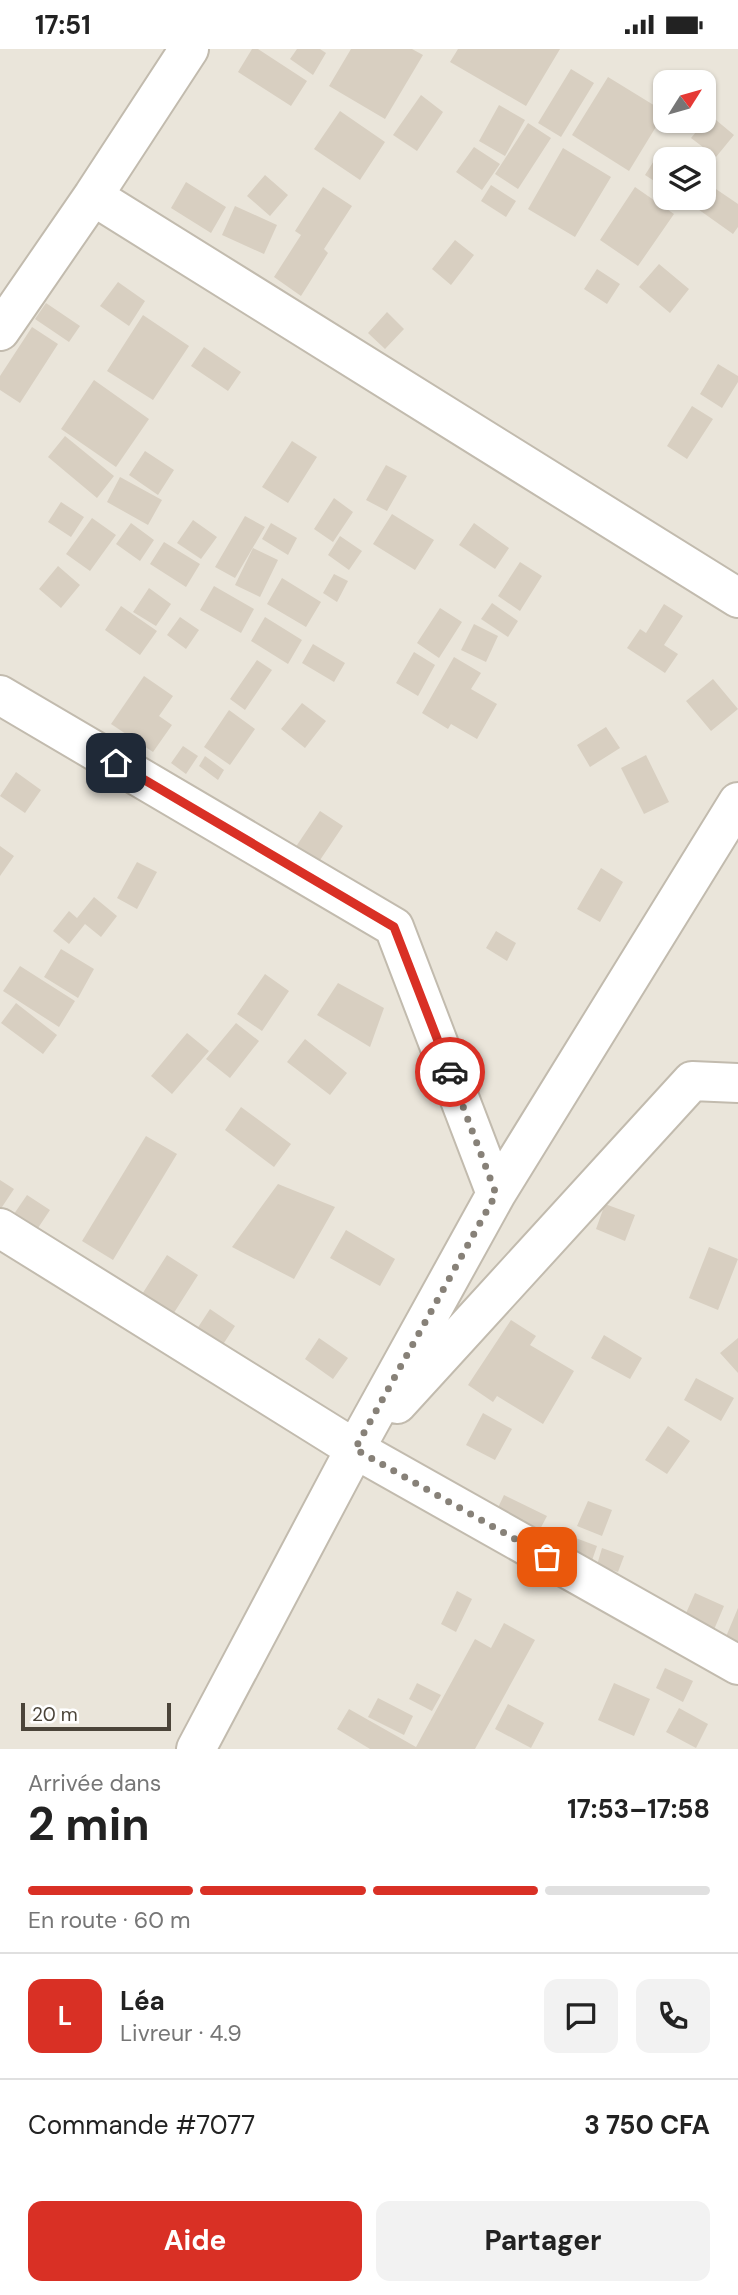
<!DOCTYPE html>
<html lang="fr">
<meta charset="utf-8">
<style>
:root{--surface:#fff;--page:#f2f2f2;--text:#222;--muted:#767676;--line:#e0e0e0;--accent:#d93025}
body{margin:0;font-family:"DM Sans",sans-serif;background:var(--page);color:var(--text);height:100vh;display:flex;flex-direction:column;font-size:26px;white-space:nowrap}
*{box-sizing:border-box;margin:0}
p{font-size:23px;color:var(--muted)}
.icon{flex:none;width:38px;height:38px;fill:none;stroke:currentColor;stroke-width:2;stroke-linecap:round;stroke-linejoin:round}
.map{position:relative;height:1700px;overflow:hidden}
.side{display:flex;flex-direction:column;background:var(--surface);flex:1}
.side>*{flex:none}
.needle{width:46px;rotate:53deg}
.tools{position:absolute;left:653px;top:21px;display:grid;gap:14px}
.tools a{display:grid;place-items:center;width:63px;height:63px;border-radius:14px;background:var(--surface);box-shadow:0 2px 5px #0004;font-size:35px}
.scale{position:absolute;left:21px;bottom:18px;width:150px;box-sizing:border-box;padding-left:7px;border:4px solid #4b4439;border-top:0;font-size:19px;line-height:24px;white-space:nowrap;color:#4b4439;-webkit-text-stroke:5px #fff;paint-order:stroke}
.pin{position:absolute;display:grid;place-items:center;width:60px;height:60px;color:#fff;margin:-30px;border-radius:14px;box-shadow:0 4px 10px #0006}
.courier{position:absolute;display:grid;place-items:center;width:70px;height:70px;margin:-35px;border:5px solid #d93025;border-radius:50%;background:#fff;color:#222;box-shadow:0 2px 9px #0007}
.head em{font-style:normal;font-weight:700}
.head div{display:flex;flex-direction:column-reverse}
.head{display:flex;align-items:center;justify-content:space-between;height:119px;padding:0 28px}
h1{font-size:46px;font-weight:700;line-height:52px}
.bar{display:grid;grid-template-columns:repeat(4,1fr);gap:10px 7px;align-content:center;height:84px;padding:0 28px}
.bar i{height:9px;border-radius:5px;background:var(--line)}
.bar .active{background:var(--accent)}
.bar p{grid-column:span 4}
.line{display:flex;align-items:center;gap:18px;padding:0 28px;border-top:2px solid var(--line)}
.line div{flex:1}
.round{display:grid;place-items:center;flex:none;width:74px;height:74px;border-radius:14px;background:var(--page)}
.cta{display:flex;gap:14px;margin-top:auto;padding:14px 28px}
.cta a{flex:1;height:80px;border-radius:14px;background:var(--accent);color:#fff;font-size:28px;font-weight:700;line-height:80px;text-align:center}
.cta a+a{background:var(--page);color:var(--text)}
.status{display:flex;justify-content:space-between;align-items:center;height:49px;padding:0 35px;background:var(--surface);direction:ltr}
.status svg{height:19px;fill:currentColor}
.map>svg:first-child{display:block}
.residential{fill:#eae5da;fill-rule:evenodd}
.building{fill:#d8cfc1}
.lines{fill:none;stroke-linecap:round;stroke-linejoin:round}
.minor-casing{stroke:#c2bbae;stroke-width:42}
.minor{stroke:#fff;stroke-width:38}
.done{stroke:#878178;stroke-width:7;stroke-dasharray:0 12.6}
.route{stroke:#d93025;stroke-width:9}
</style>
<div class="status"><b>17:51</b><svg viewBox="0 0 49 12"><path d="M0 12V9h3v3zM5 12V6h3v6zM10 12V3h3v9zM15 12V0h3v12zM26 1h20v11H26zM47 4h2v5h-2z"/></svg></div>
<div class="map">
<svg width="738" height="1700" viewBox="0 0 738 1700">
<rect width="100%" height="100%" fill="#f6f3ec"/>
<path class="residential" d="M0 0H738V1700H0ZM665 33H704V72H665ZM665 110H704V149H665Z"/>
<path class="building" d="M252 0H258L307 32 291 57 238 23Z
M297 0H320L326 4 313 26 290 10Z
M351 0H412L423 6 385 70 329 37Z
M458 0H560L526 57 450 13Z
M571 20 594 34 561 88 538 74Z
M608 28 665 63 629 122 572 86Z
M421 46 443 63 417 102 393 86Z
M499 56 525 71 505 107 479 92Z
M340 62 385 93 360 131 314 100Z
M710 66 734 86 716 108 691 89Z
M528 74 551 89 518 140 495 125Z
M474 98 500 115 482 141 456 123Z
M563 99 611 128 575 188 528 160Z
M662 99 680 110H665V139L645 126Z
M265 126 288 146 270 167 247 147Z
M186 133 226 158 211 184 171 159Z
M491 136 516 152 506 168 481 152Z
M710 136 738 155V178L733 185 695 158 704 149Z
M323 138 352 157 324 200 328 204 301 247 274 228 301 186 295 182Z
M635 138 674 165 638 217 600 191Z
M235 157 277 176 264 205 222 186Z
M455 191 474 206 451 236 432 220Z
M659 215 689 240 670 264 639 238Z
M597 220 620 235 607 255 584 240Z
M118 233 145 252 129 277 100 257Z
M46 254 80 277 69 293 35 270Z
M387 263 404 280 385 300 368 284Z
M143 266 189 297 153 351 107 322Z
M32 278 58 295 20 354 0 341V327Z
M204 298 241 323 228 342 191 317Z
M718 315 738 327V333L722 359 700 345Z
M94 331 149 370 116 418 61 380Z
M692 357 713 370 687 410 667 397Z
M65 387 114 427 97 449 48 408Z
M292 392 317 408 288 454 262 438Z
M145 402 174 421 158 446 129 426Z
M386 416 407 427 387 462 366 451Z
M120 428 162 451 148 476 107 453Z
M334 449 353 463 333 493 314 480Z
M61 453 84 468 71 488 48 473Z
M392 465 434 491 415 521 373 495Z
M245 467 265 478 235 529 215 518Z
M92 469 116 486 90 522 66 505Z
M193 471 217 488 201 510 177 494Z
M131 474 154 491 140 512 116 495Z
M271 474 297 489 288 506 262 490Z
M474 474 509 499 495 520 459 496Z
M340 487 362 502 349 521 328 506Z
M164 493 200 515 186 538 150 515Z
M253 499 278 511 260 548 235 536Z
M520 513 542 527 520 562 498 547Z
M58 517 80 536 61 559 39 540Z
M334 525 348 532 337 553 323 544Z
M282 529 321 553 306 578 267 555Z
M214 537 254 560 241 584 200 561Z
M149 539 171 555 156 577 133 563Z
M492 554 518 572 508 588 481 570Z
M664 555 683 567 664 596 678 605 665 624 627 599 640 580 646 584Z
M121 557 157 582 140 606 105 581Z
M440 559 462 573 439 609 417 594Z
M180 568 199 581 186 600 167 586Z
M265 568 302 591 288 615 251 592Z
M474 575 498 587 486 613 461 601Z
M313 595 345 614 334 633 302 614Z
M414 603 435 616 418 647 396 634Z
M454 608 481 624 471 640 497 655 477 690 451 675 448 680 422 664Z
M257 611 272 621 245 661 230 650Z
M144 627 173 647 159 667 172 676 153 703 111 675Z
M713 630 738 660 711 682 686 652Z
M302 654 326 672 305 699 281 680Z
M229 661 255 680 230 716 204 698Z
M606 678 620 699 590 718 577 696Z
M183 697 198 707 186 725 171 714Z
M646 706 669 753 644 765 621 719Z
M205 707 224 721 218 731 199 717Z
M16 723 41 741 25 764 0 747Z
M320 762 343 777 316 817 293 802Z
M0 797 14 807 0 827Z
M137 813 157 823 137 860 117 849Z
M601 819 623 833 600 873 577 860Z
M94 848 117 867 101 888 85 875 69 895 53 882 69 862 77 869Z
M496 882 516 894 507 912 486 899Z
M61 900 94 920 78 949 44 928Z
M20 917 75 952 59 978 3 942Z
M265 925 289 942 262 982 237 965Z
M338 934 384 959 370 998 317 966Z
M16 954 57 986 43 1005 1 974Z
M236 974 259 992 230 1029 206 1010Z
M187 984 209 1002 172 1045 151 1027Z
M305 990 347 1024 330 1046 287 1013Z
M241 1058 291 1095 274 1118 225 1081Z
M146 1087 177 1105 113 1211 82 1192Z
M0 1131 14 1140 0 1161Z
M278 1135 335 1158 294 1230 232 1198Z
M27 1146 50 1161 28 1194 5 1178Z
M605 1155 635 1166 625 1192 596 1180Z
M346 1181 395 1210 380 1237 330 1209Z
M709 1198 738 1210 718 1261 689 1249Z
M167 1206 198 1226 170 1270 139 1250Z
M210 1260 235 1277 220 1300 195 1283Z
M511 1271 536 1287 530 1296 574 1322 543 1375 497 1347 493 1353 468 1336Z
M604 1286 642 1309 630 1330 591 1309Z
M319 1289 348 1309 333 1330 305 1310Z
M738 1289V1324L720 1304Z
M696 1329 734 1349 721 1372 684 1351Z
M483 1364 512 1380 495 1411 466 1396Z
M668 1377 690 1392 667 1425 645 1411Z
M504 1446 547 1467 536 1488 494 1467Z
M588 1452 612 1461 602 1487 577 1477Z
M573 1488 597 1497 589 1520 565 1510Z
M602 1499 624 1507 618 1523 597 1516Z
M457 1542 472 1550 456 1583 441 1575Z
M695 1544 724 1557 713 1583 683 1571Z
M738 1559V1595L725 1590Z
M504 1574 535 1591 475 1700H370L337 1680 349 1660 416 1698 475 1590 491 1599Z
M665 1619 693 1632 683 1653 656 1639Z
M417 1634 441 1646 432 1662 409 1650Z
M614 1634 650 1650 634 1687 598 1671Z
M378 1649 413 1667 404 1686 368 1668Z
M508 1655 544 1674 531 1699 495 1680Z
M679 1659 708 1675 696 1699 666 1683Z"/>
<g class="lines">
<defs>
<path id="minor" d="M93 147 738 549
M0 282 93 147 189 0
M0 646 394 878 496 1145
M0 1179 355 1400 738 1616
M397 1355 692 1032 738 1034
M196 1700 355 1400 496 1145 738 753"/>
</defs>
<use href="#minor" class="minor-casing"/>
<use href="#minor" class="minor"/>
</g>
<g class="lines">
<path class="done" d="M450 1023 496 1145 355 1400 547 1508"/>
<path class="route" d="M116 714 394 878 450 1023"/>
</g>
</svg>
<div class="tools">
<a><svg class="needle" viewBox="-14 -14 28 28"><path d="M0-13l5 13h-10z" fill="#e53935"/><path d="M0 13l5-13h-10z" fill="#767676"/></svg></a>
<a><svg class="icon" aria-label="layers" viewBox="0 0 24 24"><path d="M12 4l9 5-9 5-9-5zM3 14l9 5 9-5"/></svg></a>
</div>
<div class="scale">20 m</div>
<div class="pin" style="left:547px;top:1508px;background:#ea580c"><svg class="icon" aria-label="bag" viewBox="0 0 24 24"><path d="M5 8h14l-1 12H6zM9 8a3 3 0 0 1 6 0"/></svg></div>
<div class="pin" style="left:116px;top:714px;background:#1f2937"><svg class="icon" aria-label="home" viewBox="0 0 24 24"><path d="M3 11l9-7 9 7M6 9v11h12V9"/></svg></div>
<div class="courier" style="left:450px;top:1023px"><svg class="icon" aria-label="car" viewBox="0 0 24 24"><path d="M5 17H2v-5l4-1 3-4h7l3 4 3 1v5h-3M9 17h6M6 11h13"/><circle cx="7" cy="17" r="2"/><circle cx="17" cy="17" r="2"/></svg></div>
</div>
<section class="side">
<div class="head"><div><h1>2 min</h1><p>Arrivée dans</p></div><em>17:53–17:58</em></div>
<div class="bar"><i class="active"></i><i class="active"></i><i class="active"></i><i></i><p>En route · 60 m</p></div>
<div class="line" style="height:126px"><b class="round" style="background:var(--accent);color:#fff">L</b><div><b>Léa</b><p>Livreur · 4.9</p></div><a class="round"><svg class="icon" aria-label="chat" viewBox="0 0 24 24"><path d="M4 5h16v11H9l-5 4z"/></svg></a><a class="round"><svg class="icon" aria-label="phone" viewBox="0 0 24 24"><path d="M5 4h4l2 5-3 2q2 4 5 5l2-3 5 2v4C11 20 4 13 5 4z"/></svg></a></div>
<div class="line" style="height:91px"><div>Commande #7077</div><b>3 750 CFA</b></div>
<div class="cta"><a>Aide</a><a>Partager</a></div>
</section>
